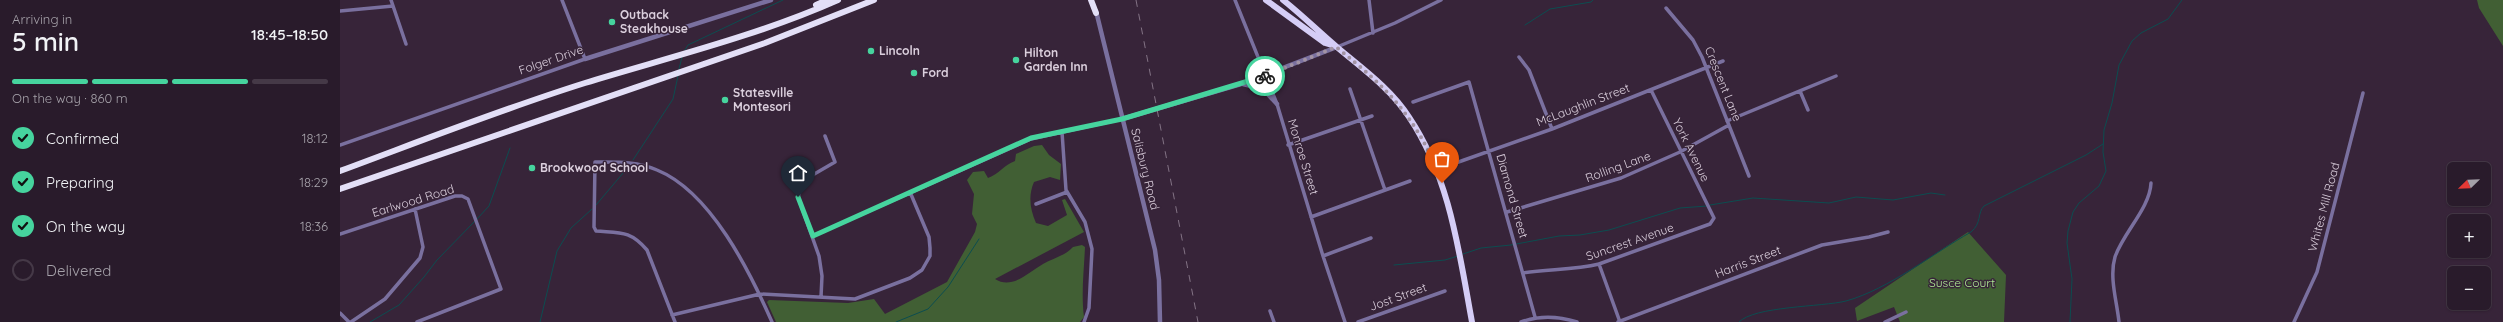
<!DOCTYPE html>
<meta charset="utf-8">
<style>
:root{--surface:#291b2b;--page:#312433;--text:#f1f3f6;--muted:#a5a1a9;--line:#453947;--accent:#46d49e}
body{margin:0;font-family:Quicksand,sans-serif;background:var(--page);color:var(--text);height:100vh;display:flex;flex-direction:column;font-size:15px;white-space:nowrap}
*{box-sizing:border-box;margin:0}
p{font-size:13px;color:var(--muted)}
.icon{flex:none;width:22px;height:22px;fill:none;stroke:currentColor;stroke-width:2;stroke-linecap:round;stroke-linejoin:round}
.map{position:relative;flex:1;overflow:hidden}
.sheet{display:flex;flex-direction:column;background:var(--surface);width:340px}
.sheet>*{flex:none}
.needle{width:26px;rotate:247deg}
.fabs{position:absolute;left:2107px;top:162px;display:grid;gap:8px}
.fabs a{display:grid;place-items:center;width:44px;height:44px;border-radius:6px;background:var(--surface);box-shadow:0 1px 3px #0004,0 0 0 1px var(--line);font-size:20px}
.pin{position:absolute;display:grid;place-items:center;width:34px;height:34px;color:#fff;margin:-41px -17px;border-radius:50% 50% 50% 0;rotate:-45deg;box-shadow:0 0 4px #0007}
.pin .icon{rotate:45deg}
.courier{position:absolute;display:grid;place-items:center;width:40px;height:40px;margin:-20px;border:3px solid #46d49e;border-radius:50%;background:#fff;color:#222;box-shadow:0 1px 5px #0007}
.headline em{font-style:normal;font-weight:600}
.headline div{display:flex;flex-direction:column-reverse}
.headline{display:flex;align-items:center;justify-content:space-between;height:68px;padding:0 12px}
h1{font-size:26px;font-weight:600;line-height:30px}
.bar{display:grid;grid-template-columns:repeat(4,1fr);gap:6px 4px;align-content:center;height:48px;padding:0 12px}
.bar i{height:5px;border-radius:3px;background:var(--line)}
.bar .active{background:var(--accent)}
.bar p{grid-column:span 4}
ol{padding:0 12px;list-style:none}
li{display:flex;align-items:center;gap:12px;height:44px}
li p{margin-inline-start:auto}
li .icon{padding:4px;border-radius:50%;background:var(--accent);color:#111;stroke-width:4}
li:last-child{color:var(--muted)}
li i{width:22px;height:22px;border:2px solid var(--line);border-radius:50%}
main{display:flex;flex:1;min-height:0}
.map>svg:first-child{display:block}
.green{fill:#415f34}
.lines{fill:none;stroke-linecap:round;stroke-linejoin:round}
.stream{stroke:#0c4d50;stroke-width:1}
.minor{stroke:#7a709f;stroke-width:3.5}
.tertiary{stroke:#7a709f;stroke-width:4.5}
.trunk{stroke:#d5cdf6;stroke-width:6}
.motorway{stroke:#e3dff7;stroke-width:6}
.rail{stroke:#837385;stroke-width:1;stroke-dasharray:7 7;stroke-linecap:butt}
.done{stroke:#a293a4;stroke-width:4;stroke-dasharray:0 7.2}
.route{stroke:#46d49e;stroke-width:5}
.poi-dot{fill:#46d49e;stroke:#372439;stroke-width:1.5}
.labels{text-anchor:middle;stroke-width:3;stroke-linejoin:round;paint-order:stroke}
.poi-label{font-size:12px;font-weight:bold;fill:#dbcfdd;stroke:#372439;text-anchor:start}
.street-label{font-size:12px;fill:#dbcfdd;stroke:#372439}
.park-label{font-size:12px;fill:#aeeb93;stroke:#372439}
</style>
<main>
<section class="sheet">
<div class="headline"><div><h1>5 min</h1><p>Arriving in</p></div><em>18:45–18:50</em></div>
<div class="bar"><i class="active"></i><i class="active"></i><i class="active"></i><i></i><p>On the way · 860 m</p></div>
<ol>
<li><svg class="icon" aria-label="check" viewBox="0 0 24 24"><path d="M5 12l5 5 9-10"/></svg>Confirmed<p>18:12</p></li>
<li><svg class="icon" aria-label="check" viewBox="0 0 24 24"><path d="M5 12l5 5 9-10"/></svg>Preparing<p>18:29</p></li>
<li><svg class="icon" aria-label="check" viewBox="0 0 24 24"><path d="M5 12l5 5 9-10"/></svg>On the way<p>18:36</p></li>
<li><i></i>Delivered</li>
</ol>
</section>
<div class="map">
<svg width="2163" height="322" viewBox="0 0 2163 322">
<rect width="100%" height="100%" fill="#372439"/>
<path class="green" d="M2137 0H2163V46L2139 8Z
M702 145 709 155 721 164 720 180 710 177 694 182C688 196 690 209 696 223L708 226 727 215 722 200 725 199 744 232 655 279C672 290 689 272 703 264 713 258 725 256 733 247L742 245 745 247C744 270 741 294 744 317L740 322H436L427 302 429 300 508 303 534 299 545 314 607 282 635 232 637 224 632 214 634 194 627 180 633 172 644 171 648 178C659 174 664 165 675 161L676 154 694 146Z
M1628 232 1666 275 1664 322H1560L1554 307 1517 321 1515 308Z"/>
<g class="lines">
<path class="stream" d="M1185 25 1210 9 1251 2 1253 0
M345 50 348 45 443 0
M339 69 342 57
M293 160 333 99 338 76
M256 205 289 166
M1370 205 1413 198 1489 203 1516 197 1553 200 1591 193 1605 195
M137 219 149 206 170 148
M1123 254 1141 248 1171 245 1219 236 1240 235 1269 230 1340 208 1367 206
M1054 265 1105 260 1118 256
M30 322 59 305 84 277 97 260 135 221
M200 322 217 251 231 228 252 209
M556 322 588 309 608 287 639 239
M1399 322C1414 306 1482 307 1506 301 1549 289 1592 254 1631 232 1642 223 1637 213 1644 206L1746 155 1763 144
M1730 322 1732 279 1727 243 1728 231 1733 212 1739 203 1759 186 1766 171 1763 152 1764 130 1772 103 1779 65 1792 41 1801 33 1828 19 1842 0"/>
<path class="minor" d="M51 0 66 44
M895 0 937 104 983 256 1005 322
M1029 0 1033 33
M1326 8 1353 40 1362 57 1409 176
M0 11 53 6
M997 47 1055 23 1101 0
M1179 57 1189 70 1212 129
M1010 89 1045 190
M1460 91 1468 110
M1073 102 1129 82 1195 317
M1387 121 1496 76
M722 132 726 190 745 222 752 249 749 308 744 322
M0 145 245 59 222 0
M948 145 1032 116
M1110 165 1212 129 1383 61
M696 204 727 192
M1167 212 1281 178 1340 152 1389 125
M971 217 1070 181
M0 234 115 196H122L128 199 161 289 77 322
M473 236 691 139 782 119
M983 256 1031 238
M1259 264 1280 322
M1183 273C1209 269 1234 270 1259 264L1370 224 1374 218 1311 90
M481 297 482 276 479 256 458 197 464 180 495 162 485 136
M930 311 934 322
M0 313 9 322
M332 315 420 294 515 299 570 278 582 270 590 256V248L589 237 570 192
M11 322 45 299 80 258 83 247 75 209
M335 322 307 250C290 230 280 233 256 231L254 227 255 162C276 162 297 161 317 170 371 192 410 272 432 322
M1018 322 1105 291
M1181 322C1200 315 1218 316 1237 322
M1278 322 1482 245 1529 237 1548 232
M1545 322 1566 312
M1779 322C1777 302 1769 277 1775 257 1783 233 1810 208 1811 183
M1954 322 1977 272 2023 93"/>
<path class="tertiary" d="M756 11 815 250 819 280 820 322
M245 59 431 0
M903 84 923 89 937 104
M782 119 901 84 997 47"/>
<path class="trunk" d="M926 0 985 43 995 46
M943 0C962 15 979 32 998 48 1023 69 1051 89 1069 117 1110 178 1119 252 1132 322"/>
<path class="motorway" d="M751 0 756 13
M476 5 487 0
M0 171C81 141 162 109 245 83 330 57 417 36 498 0
M0 189 425 43 534 0"/>
<path class="rail" d="M796 0 858 322"/>
</g>
<g class="lines">
<path class="done" d="M925 76 996 47C1048 88 1079 120 1102 183"/>
<path class="route" d="M458 197 473 236 691 138 782 119 925 76"/>
</g>
<g class="poi-dot">
<circle cx="272" cy="22" r="4"/>
<circle cx="531" cy="51" r="4"/>
<circle cx="676" cy="60" r="4"/>
<circle cx="574" cy="73" r="4"/>
<circle cx="385" cy="100" r="4"/>
<circle cx="192" cy="168" r="4"/>
</g>
<g class="labels">
<g class="poi-label">
<text x="280" y="19">Outback<tspan x="280" dy="14">Steakhouse</tspan></text>
<text x="539" y="55">Lincoln</text>
<text x="684" y="57">Hilton<tspan x="684" dy="14">Garden Inn</tspan></text>
<text x="582" y="77">Ford</text>
<text x="393" y="97">Statesville<tspan x="393" dy="14">Montesori</tspan></text>
<text x="200" y="172">Brookwood School</text>
</g>
<g class="street-label">
<text transform="translate(211 60) rotate(-19)" y="4">Folger Drive</text>
<text transform="translate(1383 84) rotate(68)" y="4">Crescent Lane</text>
<text transform="translate(1243 105) rotate(-21)" y="4">McLaughlin Street</text>
<text transform="translate(1351 150) rotate(64)" y="4">York Avenue</text>
<text transform="translate(963 157) rotate(73)" y="4">Monroe Street</text>
<text transform="translate(1278 167) rotate(-20)" y="4">Rolling Lane</text>
<text transform="translate(805 169) rotate(76)" y="4">Salisbury Road</text>
<text transform="translate(1172 196) rotate(74)" y="4">Diamond Street</text>
<text transform="translate(73 201) rotate(-17)" y="4">Earlwood Road</text>
<text transform="translate(1984 207) rotate(-75)" y="4">Whites Mill Road</text>
<text transform="translate(1290 242) rotate(-19)" y="4">Suncrest Avenue</text>
<text transform="translate(1408 262) rotate(-21)" y="4">Harris Street</text>
<text transform="translate(1058 297) rotate(-20)" y="4">Jost Street</text>
</g>
<g class="park-label">
<text x="1622" y="287">Susce Court</text>
</g>
</g>
</svg>
<div class="fabs">
<a><svg class="needle" viewBox="-14 -14 28 28"><path d="M0-13l5 13h-10z" fill="#e53935"/><path d="M0 13l5-13h-10z" fill="#a5a1a9"/></svg></a>
<a>+</a>
<a>−</a>
</div>
<div class="pin" style="left:1102px;top:183px;background:#ea580c"><svg class="icon" aria-label="bag" viewBox="0 0 24 24"><path d="M5 8h14l-1 12H6zM9 8a3 3 0 0 1 6 0"/></svg></div>
<div class="pin" style="left:458px;top:197px;background:#1f2937"><svg class="icon" aria-label="home" viewBox="0 0 24 24"><path d="M3 11l9-7 9 7M6 9v11h12V9"/></svg></div>
<div class="courier" style="left:925px;top:76px"><svg class="icon" aria-label="bike" viewBox="0 0 24 24"><circle cx="6" cy="16" r="4"/><circle cx="18" cy="16" r="4"/><path d="M6 16l4-8h5l3 8M10 8l3 8H6M13 5h3"/></svg></div>
</div>
</main>
